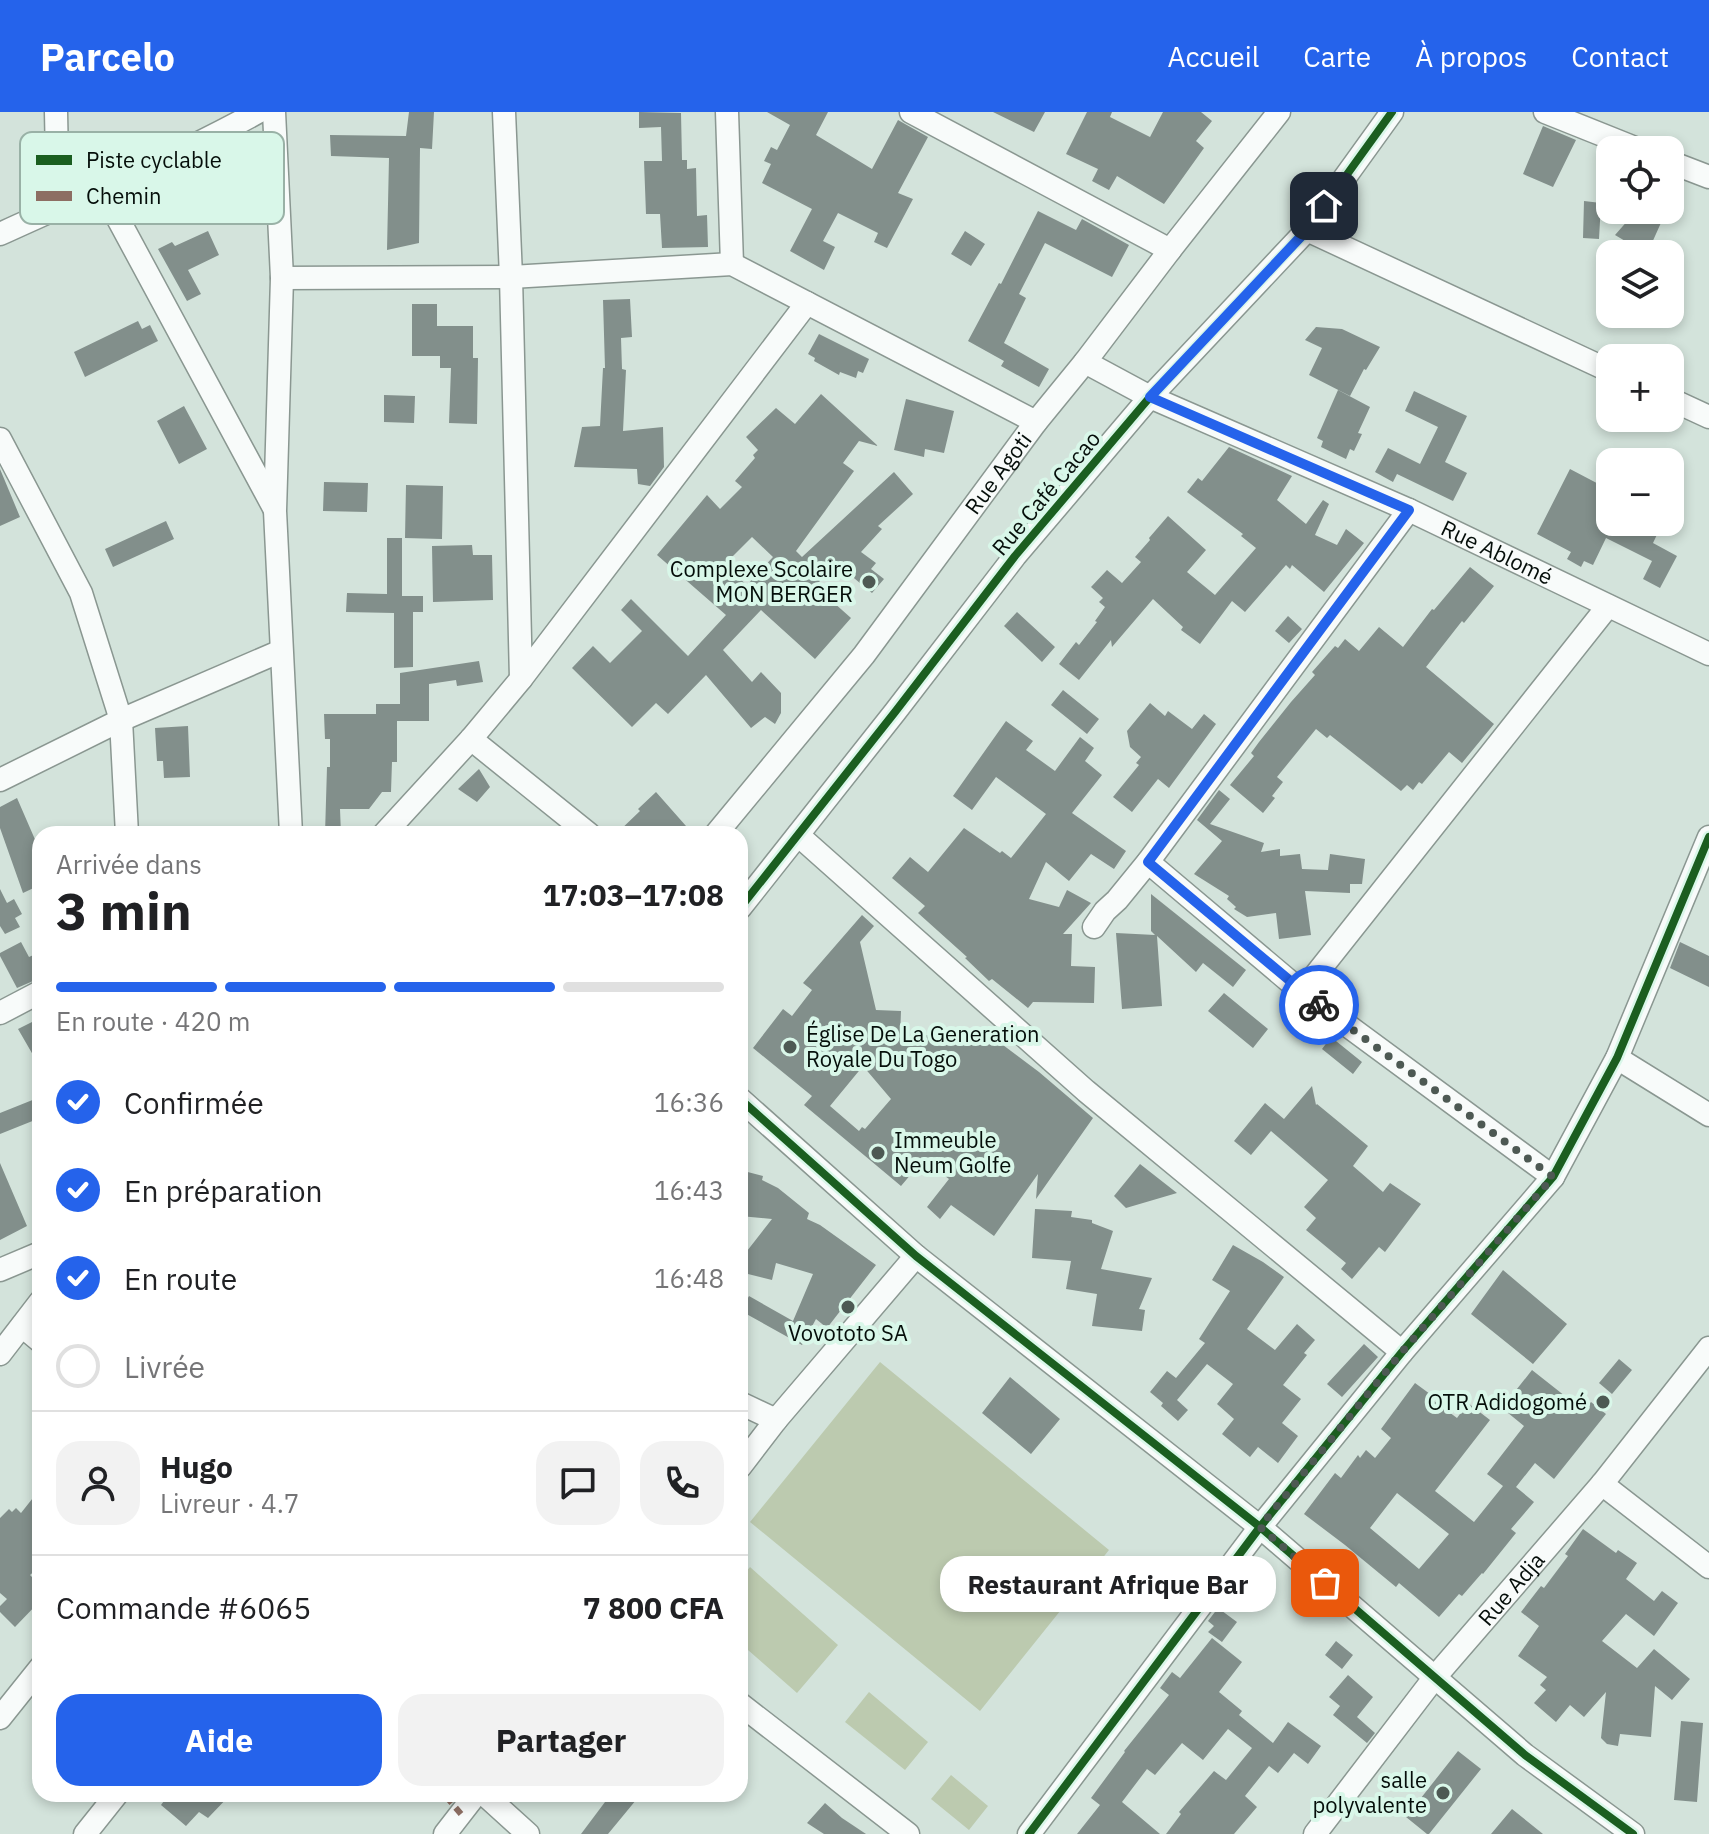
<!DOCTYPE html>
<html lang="fr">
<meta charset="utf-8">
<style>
:root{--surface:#fff;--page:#f2f2f2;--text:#202124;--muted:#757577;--line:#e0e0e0;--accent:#2563eb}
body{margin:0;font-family:"IBM Plex Sans",sans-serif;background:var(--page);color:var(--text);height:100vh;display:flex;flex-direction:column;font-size:30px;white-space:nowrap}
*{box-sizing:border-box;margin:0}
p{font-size:26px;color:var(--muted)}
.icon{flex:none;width:44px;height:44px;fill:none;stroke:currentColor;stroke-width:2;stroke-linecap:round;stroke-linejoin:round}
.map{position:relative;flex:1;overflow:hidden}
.details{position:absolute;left:32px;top:714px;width:716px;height:976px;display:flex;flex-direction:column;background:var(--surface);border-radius:24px;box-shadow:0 4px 12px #0003}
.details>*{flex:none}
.fabs{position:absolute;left:1596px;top:24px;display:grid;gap:16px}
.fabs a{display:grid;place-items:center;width:88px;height:88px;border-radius:16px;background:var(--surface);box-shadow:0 4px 12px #0003;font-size:40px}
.pin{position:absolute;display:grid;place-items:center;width:68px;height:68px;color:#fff;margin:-34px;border-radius:16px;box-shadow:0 4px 12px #0006}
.courier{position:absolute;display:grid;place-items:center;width:80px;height:80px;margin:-40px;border:6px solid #2563eb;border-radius:50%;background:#fff;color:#222;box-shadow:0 2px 10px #0007}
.bubble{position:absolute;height:56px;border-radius:24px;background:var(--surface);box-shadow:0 4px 12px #0003;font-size:26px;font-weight:700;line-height:56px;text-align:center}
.head em{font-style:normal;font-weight:700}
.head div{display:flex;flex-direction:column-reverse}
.head{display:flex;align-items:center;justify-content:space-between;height:136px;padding:0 24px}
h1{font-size:52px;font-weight:700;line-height:60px}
.bar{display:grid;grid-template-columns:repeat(4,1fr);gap:12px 8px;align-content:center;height:96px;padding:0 24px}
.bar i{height:10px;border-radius:6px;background:var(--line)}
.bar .on{background:var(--accent)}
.bar p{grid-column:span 4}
.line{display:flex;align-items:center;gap:20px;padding:0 24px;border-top:2px solid var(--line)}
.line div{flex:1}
.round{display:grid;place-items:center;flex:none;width:84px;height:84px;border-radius:24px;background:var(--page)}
ol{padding:0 24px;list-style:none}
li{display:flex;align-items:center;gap:24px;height:88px}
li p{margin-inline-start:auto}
li .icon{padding:8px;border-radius:50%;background:var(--accent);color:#fff;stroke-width:4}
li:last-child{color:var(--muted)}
li i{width:44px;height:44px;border:4px solid var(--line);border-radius:50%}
.primary-button{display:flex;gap:16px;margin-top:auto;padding:16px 24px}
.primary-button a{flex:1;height:92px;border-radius:24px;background:var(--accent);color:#fff;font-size:32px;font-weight:700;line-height:92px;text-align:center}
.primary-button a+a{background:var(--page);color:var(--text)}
header{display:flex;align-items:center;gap:48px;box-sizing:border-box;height:112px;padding:0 40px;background:var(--accent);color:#fff}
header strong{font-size:38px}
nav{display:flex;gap:44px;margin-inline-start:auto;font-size:28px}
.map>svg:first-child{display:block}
.green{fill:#bccaaf}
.building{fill:#828f8b;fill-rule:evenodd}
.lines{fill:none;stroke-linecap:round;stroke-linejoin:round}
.street-casing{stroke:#8a9791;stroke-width:25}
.street{stroke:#f8fbfa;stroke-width:22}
.quiet{stroke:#8d6e63;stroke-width:6;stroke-dasharray:12 6;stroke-linecap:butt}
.cycleway-casing{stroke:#d9f7e9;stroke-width:13}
.cycleway{stroke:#1b5e20;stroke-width:8}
.done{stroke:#4d5953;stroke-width:8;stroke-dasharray:0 14.4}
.route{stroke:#2563eb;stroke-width:10}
.poi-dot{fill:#4d5953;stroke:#d9f7e9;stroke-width:3}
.labels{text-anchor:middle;stroke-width:8;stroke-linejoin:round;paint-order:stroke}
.street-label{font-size:22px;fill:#050e0a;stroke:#d9f7e9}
.poi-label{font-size:22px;fill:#050e0a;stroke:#d9f7e9;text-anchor:end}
.key{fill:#d9f7e9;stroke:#99b1a6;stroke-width:2}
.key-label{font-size:22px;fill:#050e0a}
</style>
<header>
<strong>Parcelo</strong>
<nav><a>Accueil</a><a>Carte</a><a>À propos</a><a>Contact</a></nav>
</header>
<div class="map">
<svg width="1709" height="1722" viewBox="0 0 1709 1722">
<rect width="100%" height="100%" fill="#d3e3db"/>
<path class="green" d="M880 1250 1109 1438 980 1599 750 1410Z
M750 1455 838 1533 797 1581 740 1531V1467Z
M869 1580 928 1630 905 1658 845 1610Z
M951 1663 988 1694 969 1718 931 1687Z"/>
<path class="building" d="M409 0H434L432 37 420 36 419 131 387 138 389 46 331 44 330 23 406 24Z
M639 0 681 1 682 48H687V57L696 56 697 104 707 103 708 135 662 136 660 102H646L644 49H662L661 15 639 16Z
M767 0H828L816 23 872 57 898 8 928 25 898 81 913 87 887 136 874 130 878 121 838 101 823 129 835 135 824 158 790 139 812 97 762 71 771 52 764 49 771 35 777 38 790 13Z
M993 0H1045L1034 20Z
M1087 0H1112L1110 5 1150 25 1163 0H1201L1212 9 1196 29 1204 36 1164 92 1117 64 1109 78 1092 69 1098 57 1066 42Z
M1543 14 1576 28 1553 75 1523 62Z
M1584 89 1601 91 1599 127 1583 126Z
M1637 98H1651L1664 104 1647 142 1615 123Z
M1038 99 1076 118 1082 107 1129 133 1112 165 1045 131 1019 182 1026 186 1004 231 1049 257 1039 275 1001 254 1004 249 968 229 999 171 1001 172Z
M208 119 219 143 188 158 201 182 187 189 158 137 172 130 175 134Z
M965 119 985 132 971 154 951 142Z
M630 187 632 225 621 226 622 257 626 258 623 319 663 315 664 355 650 374 638 372 637 357 574 355 582 315 600 314 603 256H605L603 188Z
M412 192H437V214H473V246H478L477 312 449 311 451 256H440V244H412Z
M138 209 142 217 150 213 158 229 85 265 74 240Z
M1316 215 1342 217 1380 235 1366 258 1364 257 1350 284 1309 263 1322 236 1305 228Z
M819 222 869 247 863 261 858 259 856 266 840 260 839 263 814 249 815 246 808 242Z
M1338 278 1370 295 1358 321 1362 322 1354 339 1350 337 1346 347 1321 335 1323 329 1317 326Z
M1414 279 1467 304 1445 350 1467 361 1453 389 1397 362 1393 370 1375 360 1388 336 1420 352 1438 315 1405 299Z
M821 282 878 334 859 329 843 351 854 359 796 439 802 445 894 360 913 382 878 414 882 417 861 440 876 451 871 457 884 467 872 481 837 452 815 474 851 506 815 547 761 498 723 538 752 570 761 560 781 581V601L775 612 765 605 751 616 706 563 668 602 656 591 632 615 572 556 593 534 610 551 642 519 621 498 631 487 688 544 726 503 657 443 707 383 720 397 742 375 735 369 755 346 753 343 758 338 746 325 776 296 795 312ZM752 425 773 445 747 473 724 453Z
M384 283 415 284 414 311 384 310Z
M906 287 954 299 944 341 925 337 924 345 894 338Z
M184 294 207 337 179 352 157 309Z
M1229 335 1292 364 1277 388 1306 412 1323 388 1329 392 1315 423 1337 433 1346 417 1364 431 1324 480 1292 453 1290 457 1286 453 1245 500 1232 489 1200 532 1181 518 1183 515 1153 487 1112 535 1111 528 1079 568 1059 552 1076 530 1079 533 1097 510 1095 509 1105 495 1099 490 1103 486 1091 475 1107 458 1122 471 1141 450 1135 445 1150 428 1149 426 1168 404 1206 438 1187 460 1215 483 1256 436 1241 424 1243 422 1187 380 1198 366 1202 369Z
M0 357 20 405 0 414Z
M1570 357 1610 378V410H1663L1653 431 1677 444 1660 476 1643 467 1652 449 1606 426 1593 453 1584 449 1581 455 1567 447 1571 440 1537 422Z
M324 370 368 371 367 400 323 399Z
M406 373 443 374 442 427 405 426Z
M166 409 174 427 113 455 105 437Z
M387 426H402V484H423V500H413V555L394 556V501L346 500 347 481 387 482Z
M472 433 473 443H492L493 488 433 490 432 434Z
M1470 455 1494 474 1464 511 1462 509 1426 555 1494 612 1462 651 1449 640 1422 672 1419 670 1413 678 1407 673 1401 679 1330 623 1327 626 1316 617 1277 665 1283 670 1272 684 1275 686 1263 701 1230 673 1254 644 1251 641 1259 630 1291 590 1315 563 1312 560 1335 534 1338 536 1345 527 1359 539 1379 515 1403 535 1432 497 1434 498Z
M1017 500 1055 535 1042 550 1004 514Z
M1288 504 1302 517 1289 531 1275 519Z
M479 549 483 570 457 574 456 568 429 572V609H397V650H392L391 680H382L369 697H340L341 722H325L327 655H330V627H325L324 602H376V592H400V561Z
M1063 578 1099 607 1087 622 1051 593Z
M1150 591 1165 604 1168 599 1192 617 1204 602 1216 612 1169 676 1158 667 1132 700 1113 685 1139 653 1136 651 1141 645 1130 635 1127 619Z
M1006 609 1033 629 1026 638 1055 659 1080 625 1094 636 1085 649 1102 663 1072 701 1126 739 1114 757 1091 742 1069 769 1046 750 1029 787 1059 795 1067 778 1091 791 1063 822H1072L1071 854 1095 855 1094 891 1033 890 1028 896 992 867 989 869 965 846 967 845 918 801 925 794 892 766 910 745 928 760 964 716 1000 741 1002 739 1011 746 1046 702 996 665 972 698 953 684Z
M188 614 190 665 164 666 163 649H157L155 616Z
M479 657 490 675 477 690 458 677Z
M1219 678 1230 687 1210 712 1264 731 1261 740 1280 737V744L1300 742 1302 757 1328 758 1330 742 1365 747 1362 772H1350V781L1305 779 1311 823 1279 827 1276 801 1247 805 1234 797 1236 795 1227 787 1229 784 1194 762 1222 729 1197 708Z
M656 680 686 714 677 722H661L655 715 648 722H616L640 699 638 697Z
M17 686 40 739V773L23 781 0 716V695Z
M0 777 7 791 14 787 22 802 15 806 20 815 5 822 0 814Z
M1151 782 1246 858 1233 875 1203 851 1196 860 1157 824 1162 894 1122 897 1116 821 1155 823 1151 819Z
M862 803 874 814 860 830 876 898 901 899 900 926 963 919 999 930 1039 960 1093 1006 1036 1087 1038 1062 994 1124 951 1093 940 1107 927 1095 949 1067 923 1048 901 1074 804 993 812 984 753 936 783 897 792 904 812 878 803 871ZM863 954 891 987 865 1017 862 1015 859 1019 830 994Z
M21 830 29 845 40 840V866L17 876 0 844V841Z
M1680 830 1709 844V875L1670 856Z
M1224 881 1268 917 1253 936 1208 899Z
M40 906V955L18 917Z
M1331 925 1362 950 1353 962 1322 937Z
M1312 974 1316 993 1317 992 1368 1034 1353 1054 1383 1080 1390 1071 1421 1092 1385 1140 1379 1135 1352 1167 1341 1157 1346 1151 1306 1118 1316 1106 1304 1095 1328 1068 1271 1019 1251 1043 1234 1029 1265 991 1284 1007Z
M40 985V1006L0 1022V1001Z
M0 1051 27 1114 0 1128Z
M1140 1052 1177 1081 1126 1096 1114 1084Z
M740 1058 763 1064 762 1068 778 1076 809 1101 807 1107 820 1113 876 1153 827 1216 816 1207 802 1233 741 1199 749 1184 793 1209 813 1162 776 1151 772 1168 740 1160V1148L772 1107 740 1104Z
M1035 1097 1072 1099 1071 1105 1092 1108V1111L1113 1119 1101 1157 1152 1166 1139 1197 1145 1198 1142 1219 1092 1214 1097 1182 1066 1177 1071 1149 1032 1146Z
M1233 1133 1263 1150 1284 1165 1247 1217 1275 1238 1297 1212 1315 1228 1304 1241 1307 1243 1283 1273 1301 1287 1282 1311 1298 1324 1278 1351 1258 1335 1250 1345 1222 1322 1234 1307 1217 1292 1233 1272 1207 1252 1177 1288 1188 1298 1178 1309 1161 1294 1163 1291 1150 1280 1167 1259 1176 1266 1205 1231 1199 1227 1230 1179 1212 1168Z
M1503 1158 1567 1212 1533 1252 1471 1202Z
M1364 1232 1378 1245 1342 1285 1327 1272Z
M1619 1247 1632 1258 1612 1282 1599 1271Z
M1532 1258 1584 1299 1591 1290 1606 1302 1554 1367 1535 1351 1516 1375 1534 1390 1511 1417 1516 1421 1483 1462 1482 1461 1462 1484 1459 1482 1439 1505 1399 1471 1396 1475 1345 1433 1304 1402 1335 1361 1341 1366 1358 1343 1360 1346 1366 1338 1375 1346 1391 1326 1381 1317 1415 1271 1430 1282 1429 1285 1457 1306 1468 1291 1490 1308 1435 1379 1474 1410 1503 1374 1487 1362 1524 1314 1502 1296ZM1397 1381 1449 1422 1419 1457 1370 1416Z
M1010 1265 1060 1307 1031 1342 982 1301Z
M40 1377V1454L30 1463 40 1473V1489L15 1515 0 1500V1494L7 1487 0 1481V1406L9 1397 12 1400 16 1396 21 1401Z
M1583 1417 1616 1441 1618 1438 1637 1451 1626 1467 1654 1489 1662 1479 1678 1491 1654 1524 1626 1502 1602 1529 1637 1556 1654 1537 1690 1567 1672 1588 1655 1574 1651 1625 1620 1622 1618 1634 1607 1632 1601 1626 1606 1580 1584 1605 1570 1593 1556 1610 1534 1591 1546 1578 1540 1573 1547 1565 1518 1544 1539 1514 1521 1500 1541 1474 1544 1476 1568 1444 1565 1442Z
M1218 1496 1237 1510 1222 1530 1208 1520 1214 1514 1208 1509Z
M1212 1526 1242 1550 1219 1580 1242 1599 1239 1603 1273 1631 1288 1610 1321 1634 1308 1652 1294 1641 1278 1661 1269 1654 1245 1684 1257 1695 1234 1722H1166L1181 1702 1179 1700 1214 1659 1226 1668 1252 1636 1228 1617 1203 1648 1182 1631 1155 1663 1147 1657 1122 1690 1160 1722H1077L1100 1693 1091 1686 1125 1640 1124 1639 1169 1583 1160 1576 1172 1560 1180 1566Z
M1336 1529 1353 1543 1342 1557 1325 1543Z
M1348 1563 1373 1585 1357 1605 1375 1621 1367 1631 1333 1603 1340 1594 1329 1585Z
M1681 1609 1703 1611 1697 1690 1674 1688Z
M1458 1639 1481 1657 1429 1722H1427L1406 1705Z
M169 1682H231L208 1706 199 1700 186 1714 161 1693Z
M611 1682H641L608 1722H581Z
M825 1691 842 1706 866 1722H824L807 1711Z
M1512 1697 1543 1722H1491Z"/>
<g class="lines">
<defs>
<g id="street">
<path d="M56 0 58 95"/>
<path d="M274 0 282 166 275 399 291 722"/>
<path d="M504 0 511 165 521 567"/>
<path d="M727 0 732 152"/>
<path d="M911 0 1170 138"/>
<path d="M1545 0 1640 38"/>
<path d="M1670 50 1709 65"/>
<path d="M102 77 274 396"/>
<path d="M1307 118 1610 259"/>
<path d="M0 122C87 82 175 46 258 0"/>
<path d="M282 166 511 165 732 152 1036 310"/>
<path id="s1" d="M1085 250 1150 285 1409 398 1709 542"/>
<path d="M1670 287 1709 305"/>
<path d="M0 327 81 481 121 608 127 722"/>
<path d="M471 627 589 722"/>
<path d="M0 668 121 608 281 539"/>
<path d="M384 722 471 627 521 567 807 191"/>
<path id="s2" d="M716 722 864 543 1036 310 1085 250 1170 138 1279 0"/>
<path d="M798 723 1086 979 1402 1240"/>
<path d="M1148 750 1302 880 1553 1065"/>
<path d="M740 796 895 600 1015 444 1150 285 1307 118 1392 0"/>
<path d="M1094 815 1105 799 1117 788 1148 750 1409 398"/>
<path d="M1302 880 1608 494"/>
<path d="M0 901 40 880"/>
<path d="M1617 946 1709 1003"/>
<path d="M740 987 916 1144 1260 1415 1525 1643 1633 1722"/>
<path d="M0 1158 40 1141"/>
<path d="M22 1214 40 1229"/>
<path d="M0 1242 40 1190"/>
<path d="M740 1291 776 1308"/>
<path d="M740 1355 776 1308 916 1144"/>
<path d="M1602 1372 1709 1455"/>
<path d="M740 1592 908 1722"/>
<path d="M0 1606 40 1556"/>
<path d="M484 1682 528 1722"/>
<path d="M85 1722 117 1682"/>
<path d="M445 1722 476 1682"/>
<path d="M1029 1722 1260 1415 1402 1240 1553 1065 1617 946 1709 725"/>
<path id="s3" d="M1315 1722 1435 1565 1602 1372 1709 1236"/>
</g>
</defs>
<use href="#street" class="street-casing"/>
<use href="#street" class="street"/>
<path class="quiet" d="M444 1682 461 1702"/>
<defs>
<path id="cycleway" d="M740 796 895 600 1015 444 1150 285 1307 118 1392 0
M740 987 916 1144 1260 1415 1525 1643 1633 1722
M1029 1722 1260 1415 1402 1240 1553 1065 1617 946 1709 725"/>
</defs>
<use href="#cycleway" class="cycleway-casing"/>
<use href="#cycleway" class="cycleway"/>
</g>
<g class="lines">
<path class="done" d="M1319 893 1553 1065 1402 1240 1260 1415 1325 1471"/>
<path class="route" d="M1319 893 1148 750 1409 398 1150 285 1307 118 1324 94"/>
</g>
<g class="poi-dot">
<circle cx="869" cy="470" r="8"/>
<circle cx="790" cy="935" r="8"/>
<circle cx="878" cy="1041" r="8"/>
<circle cx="848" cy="1195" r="8"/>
<circle cx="1603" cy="1290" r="8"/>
<circle cx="1443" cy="1681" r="8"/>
</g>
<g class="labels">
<g class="street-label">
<text dy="8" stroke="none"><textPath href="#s2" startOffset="458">Rue Agoti</textPath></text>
<text transform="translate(1046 381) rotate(-50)" y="8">Rue Café Cacao</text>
<text dy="8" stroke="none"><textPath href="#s1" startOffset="454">Rue Ablomé</textPath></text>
<text dy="8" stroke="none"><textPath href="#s3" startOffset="314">Rue Adja</textPath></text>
</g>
<g class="poi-label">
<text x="853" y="465">Complexe Scolaire<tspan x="853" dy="25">MON BERGER</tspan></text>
<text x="806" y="930" text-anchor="start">Église De La Generation<tspan x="806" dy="25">Royale Du Togo</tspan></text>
<text x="894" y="1036" text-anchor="start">Immeuble<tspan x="894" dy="25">Neum Golfe</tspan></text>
<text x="848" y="1229" text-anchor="middle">Vovototo SA</text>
<text x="1587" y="1298">OTR Adidogomé</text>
<text x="1427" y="1676">salle<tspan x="1427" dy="25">polyvalente</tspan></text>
</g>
</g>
<rect x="20" y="20" width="264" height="92" rx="12" class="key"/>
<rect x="36" y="43" width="36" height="10" fill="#1b5e20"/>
<rect x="36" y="79" width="36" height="10" fill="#8d6e63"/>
<g class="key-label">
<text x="86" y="56">Piste cyclable</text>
<text x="86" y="92">Chemin</text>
</g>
</svg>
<div class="fabs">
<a><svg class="icon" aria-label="locate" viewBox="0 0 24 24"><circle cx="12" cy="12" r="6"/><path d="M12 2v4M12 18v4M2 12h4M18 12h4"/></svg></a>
<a><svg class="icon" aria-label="layers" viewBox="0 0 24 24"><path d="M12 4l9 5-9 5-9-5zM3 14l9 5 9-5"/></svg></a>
<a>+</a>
<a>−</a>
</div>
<div class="pin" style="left:1325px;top:1471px;background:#ea580c"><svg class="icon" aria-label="bag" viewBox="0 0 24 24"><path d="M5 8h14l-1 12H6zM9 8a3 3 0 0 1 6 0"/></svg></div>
<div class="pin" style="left:1324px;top:94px;background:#1f2937"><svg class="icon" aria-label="home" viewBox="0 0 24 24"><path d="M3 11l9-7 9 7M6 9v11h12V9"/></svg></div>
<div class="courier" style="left:1319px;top:893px"><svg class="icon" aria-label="bike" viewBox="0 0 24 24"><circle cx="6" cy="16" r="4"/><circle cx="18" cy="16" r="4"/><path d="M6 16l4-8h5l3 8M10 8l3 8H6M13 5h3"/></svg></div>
<div class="bubble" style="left:940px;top:1444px;width:336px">Restaurant Afrique Bar</div>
<section class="details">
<div class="head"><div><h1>3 min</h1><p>Arrivée dans</p></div><em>17:03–17:08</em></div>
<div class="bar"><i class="on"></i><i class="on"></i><i class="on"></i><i></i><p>En route · 420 m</p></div>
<ol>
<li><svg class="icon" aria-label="check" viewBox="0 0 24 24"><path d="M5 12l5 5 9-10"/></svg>Confirmée<p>16:36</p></li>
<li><svg class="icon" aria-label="check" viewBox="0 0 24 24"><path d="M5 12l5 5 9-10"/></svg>En préparation<p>16:43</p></li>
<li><svg class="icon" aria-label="check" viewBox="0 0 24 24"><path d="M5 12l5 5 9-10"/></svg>En route<p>16:48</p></li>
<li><i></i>Livrée</li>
</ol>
<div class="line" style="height:144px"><a class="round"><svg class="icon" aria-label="person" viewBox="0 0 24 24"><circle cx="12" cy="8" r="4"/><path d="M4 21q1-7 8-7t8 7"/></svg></a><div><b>Hugo</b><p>Livreur · 4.7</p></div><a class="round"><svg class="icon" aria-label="chat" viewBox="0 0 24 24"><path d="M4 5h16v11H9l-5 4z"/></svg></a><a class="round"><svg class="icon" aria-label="phone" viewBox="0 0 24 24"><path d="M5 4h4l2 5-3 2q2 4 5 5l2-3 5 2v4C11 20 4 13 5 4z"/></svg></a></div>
<div class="line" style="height:104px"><div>Commande #6065</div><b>7 800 CFA</b></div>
<div class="primary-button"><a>Aide</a><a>Partager</a></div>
</section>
</div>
